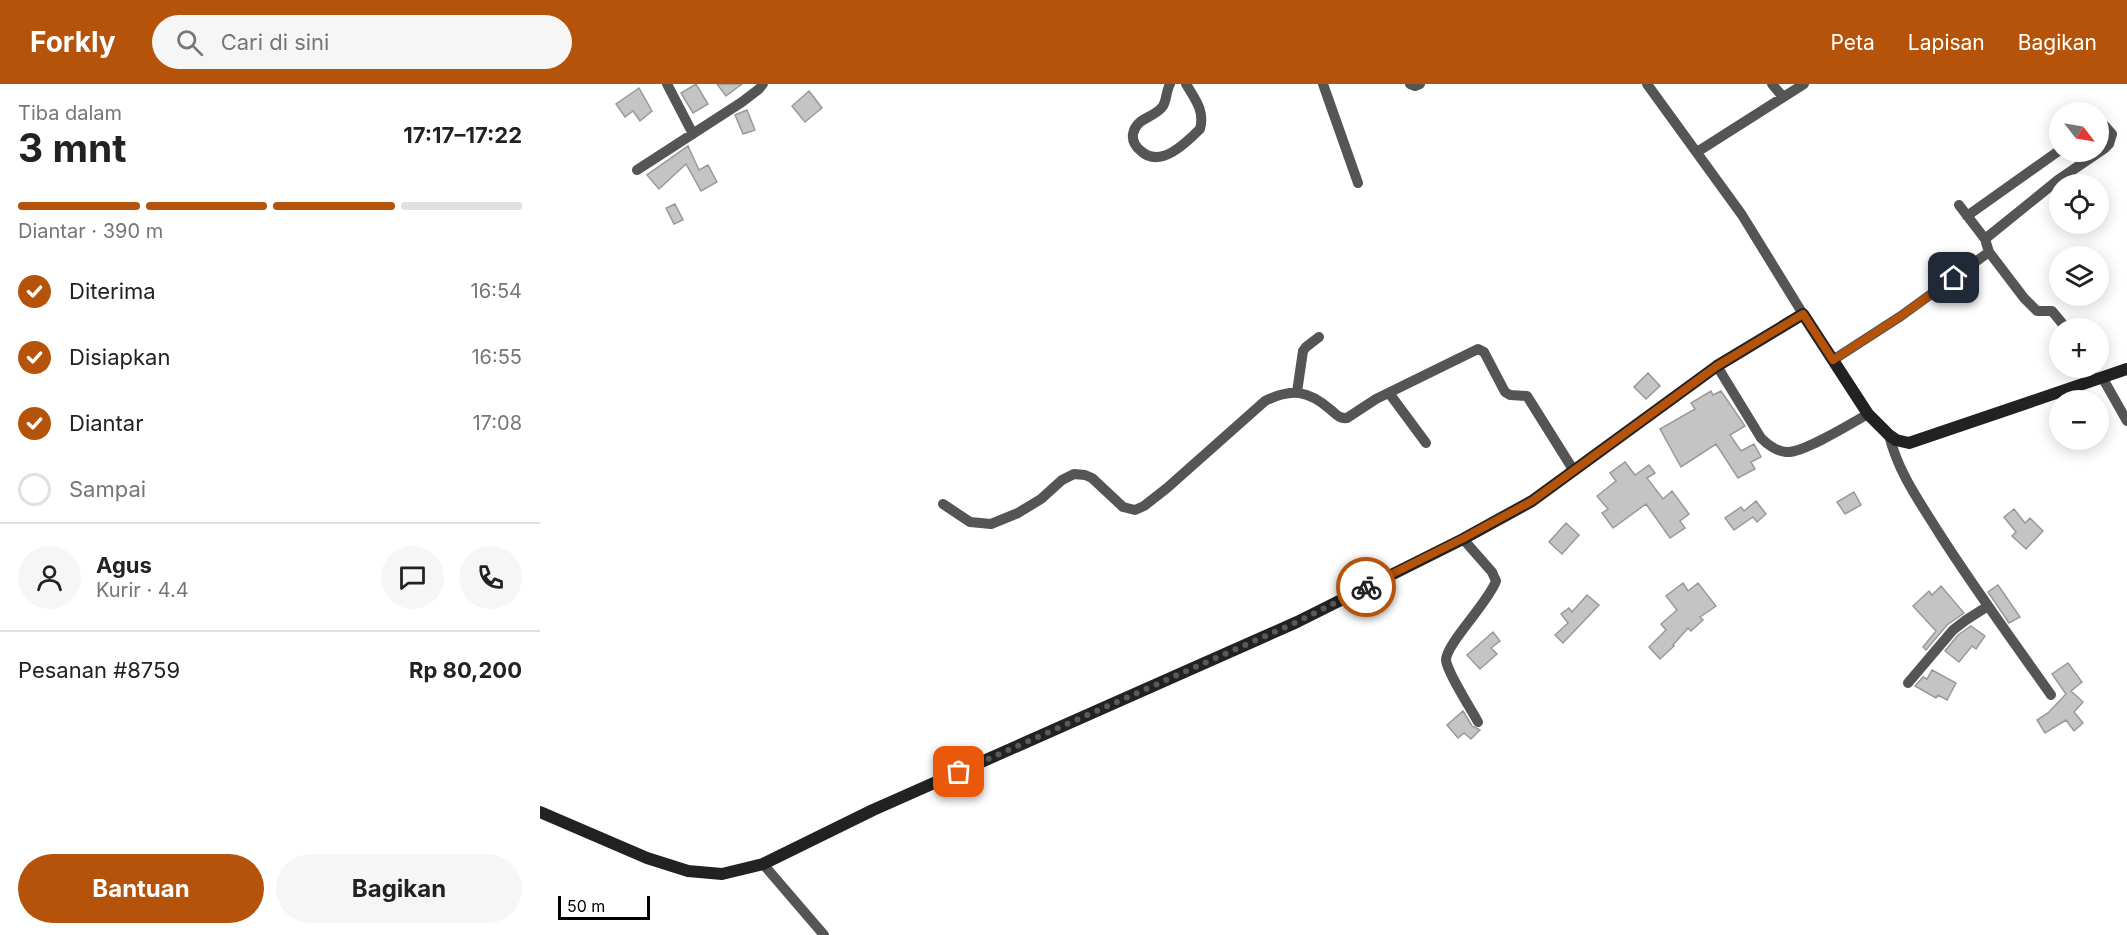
<!DOCTYPE html>
<html lang="id">
<meta charset="utf-8">
<style>
:root{--surface:#fff;--page:#f6f6f6;--text:#222;--muted:#767676;--line:#e0e0e0;--accent:#b45309}
body{margin:0;font-family:Inter,sans-serif;background:var(--page);color:var(--text);height:100vh;display:flex;flex-direction:column;font-size:22px;white-space:nowrap}
*{box-sizing:border-box;margin:0}
p{font-size:20px;color:var(--muted)}
.icon{flex:none;width:33px;height:33px;fill:none;stroke:currentColor;stroke-width:2;stroke-linecap:round;stroke-linejoin:round}
.map{position:relative;flex:1;overflow:hidden}
.details{display:flex;flex-direction:column;background:var(--surface);width:540px}
.details>*{flex:none}
.needle{width:39px;rotate:121deg}
.controls{position:absolute;left:1509px;top:18px;display:grid;gap:12px}
.controls a{display:grid;place-items:center;width:60px;height:60px;border-radius:50%;background:var(--surface);box-shadow:0 3px 15px #0003;font-size:30px}
.scale{position:absolute;left:18px;bottom:15px;width:92px;box-sizing:border-box;padding-left:6px;border:3px solid #000;border-top:0;font-size:16px;line-height:21px;white-space:nowrap;color:#000;-webkit-text-stroke:4px #fff;paint-order:stroke}
.pin{position:absolute;display:grid;place-items:center;width:51px;height:51px;color:#fff;margin:-26px;border-radius:12px;box-shadow:0 3px 9px #0006}
.courier{position:absolute;display:grid;place-items:center;width:60px;height:60px;margin:-30px;border:4px solid #b45309;border-radius:50%;background:#fff;color:#222;box-shadow:0 2px 8px #0007}
.head em{font-style:normal;font-weight:700}
.head div{display:flex;flex-direction:column-reverse}
.head{display:flex;align-items:center;justify-content:space-between;height:102px;padding:0 18px}
h1{font-size:39px;font-weight:700;line-height:45px}
.bar{display:grid;grid-template-columns:repeat(4,1fr);gap:9px 6px;align-content:center;height:72px;padding:0 18px}
.bar i{height:8px;border-radius:4px;background:var(--line)}
.bar .on{background:var(--accent)}
.bar p{grid-column:span 4}
.line{display:flex;align-items:center;gap:15px;padding:0 18px;border-top:2px solid var(--line)}
.line div{flex:1}
.round{display:grid;place-items:center;flex:none;width:63px;height:63px;border-radius:32px;background:var(--page)}
ol{padding:0 18px;list-style:none}
li{display:flex;align-items:center;gap:18px;height:66px}
li p{margin-inline-start:auto}
li .icon{padding:6px;border-radius:50%;background:var(--accent);color:#fff;stroke-width:4}
li:last-child{color:var(--muted)}
li i{width:33px;height:33px;border:3px solid var(--line);border-radius:50%}
.action{display:flex;gap:12px;margin-top:auto;padding:12px 18px}
.action a{flex:1;height:69px;border-radius:36px;background:var(--accent);color:#fff;font-size:24px;font-weight:700;line-height:69px;text-align:center}
.action a+a{background:var(--page);color:var(--text)}
header{display:flex;align-items:center;gap:36px;box-sizing:border-box;height:84px;padding:0 30px;background:var(--accent);color:#fff}
header strong{font-size:28px}
nav{display:flex;gap:33px;margin-inline-start:auto;font-size:21px}
.search{width:420px;height:54px;background:var(--page);display:flex;align-items:center;gap:15px;box-sizing:border-box;padding:0 21px;border-radius:33px;color:var(--muted);font-size:22px}
main{display:flex;flex:1;min-height:0}
.map>svg:first-child{display:block}
.building{fill:#c4c4c4;stroke:#999;stroke-width:1.5}
.lines{fill:none;stroke-linecap:round;stroke-linejoin:round}
.street{stroke:#555;stroke-width:10}
.secondary{stroke:#222;stroke-width:12}
.done{stroke:#595959;stroke-width:6;stroke-dasharray:0 10.8}
.route{stroke:#b45309;stroke-width:8}
</style>
<header>
<strong>Forkly</strong>
<div class="search"><svg class="icon" aria-label="search" viewBox="0 0 24 24"><circle cx="10" cy="10" r="6"/><path d="M15 15l6 6"/></svg>Cari di sini</div>
<nav><a>Peta</a><a>Lapisan</a><a>Bagikan</a></nav>
</header>
<main>
<section class="details">
<div class="head"><div><h1>3 mnt</h1><p>Tiba dalam</p></div><em>17:17–17:22</em></div>
<div class="bar"><i class="on"></i><i class="on"></i><i class="on"></i><i></i><p>Diantar · 390 m</p></div>
<ol>
<li><svg class="icon" aria-label="check" viewBox="0 0 24 24"><path d="M5 12l5 5 9-10"/></svg>Diterima<p>16:54</p></li>
<li><svg class="icon" aria-label="check" viewBox="0 0 24 24"><path d="M5 12l5 5 9-10"/></svg>Disiapkan<p>16:55</p></li>
<li><svg class="icon" aria-label="check" viewBox="0 0 24 24"><path d="M5 12l5 5 9-10"/></svg>Diantar<p>17:08</p></li>
<li><i></i>Sampai</li>
</ol>
<div class="line" style="height:108px"><a class="round"><svg class="icon" aria-label="person" viewBox="0 0 24 24"><circle cx="12" cy="8" r="4"/><path d="M4 21q1-7 8-7t8 7"/></svg></a><div><b>Agus</b><p>Kurir · 4.4</p></div><a class="round"><svg class="icon" aria-label="chat" viewBox="0 0 24 24"><path d="M4 5h16v11H9l-5 4z"/></svg></a><a class="round"><svg class="icon" aria-label="phone" viewBox="0 0 24 24"><path d="M5 4h4l2 5-3 2q2 4 5 5l2-3 5 2v4C11 20 4 13 5 4z"/></svg></a></div>
<div class="line" style="height:78px"><div>Pesanan #8759</div><b>Rp 80,200</b></div>
<div class="action"><a>Bantuan</a><a>Bagikan</a></div>
</section>
<div class="map">
<svg width="1587" height="851" viewBox="0 0 1587 851">
<rect width="100%" height="100%" fill="#fff"/>
<path class="building" d="M156 0 168 20 153 29 141 9Z
M177 0H202L186 12Z
M99 4 112 27 100 37 93 27 85 33 76 20Z
M269 7 282 24 265 38 252 22Z
M207 26 215 46 203 50 195 31Z
M148 62 159 86 168 81 177 98 161 107 146 80 119 105 107 91Z
M135 120 143 136 134 140 126 124Z
M1108 289 1120 302 1106 315 1094 303Z
M1171 307 1173 311 1181 307 1205 342 1190 351 1201 367 1214 360 1221 373 1211 378 1215 385 1198 394 1176 360 1141 383 1120 345 1155 325 1151 319Z
M1085 378 1095 391 1109 381 1115 389 1107 394 1123 415 1132 407 1149 430 1140 437 1145 444 1130 454 1106 420 1073 444 1062 429 1068 425 1057 412 1076 397 1070 389Z
M1314 408 1321 421 1305 430 1297 418Z
M1216 417 1226 430 1217 438 1213 433 1194 446 1185 434 1201 423 1204 427Z
M1474 425 1485 439 1490 434 1503 447 1486 465 1472 452 1476 448 1464 433Z
M1026 439 1039 451 1022 470 1009 458Z
M1143 499 1148 507 1158 499 1176 522 1160 533 1163 536 1151 547 1148 544 1133 561 1134 562 1120 575 1109 563 1126 546 1121 540 1137 526 1126 512Z
M1458 501 1480 533 1469 539 1448 508Z
M1401 502 1424 529 1407 541 1386 566 1383 563 1396 547 1373 522 1389 507 1392 511Z
M1047 511 1059 521 1023 559 1015 551 1028 539 1021 530 1029 524 1032 528Z
M1431 542 1445 552 1436 565 1432 562 1419 578 1405 567 1418 551Z
M953 548 960 557 951 564 957 570 940 585 927 571Z
M1528 579 1542 598 1531 607 1543 618 1534 628 1543 639 1534 647 1526 636 1505 649 1497 636 1508 629 1526 610 1512 590Z
M1392 586 1416 599 1407 616 1398 611 1396 614 1375 602 1383 593 1387 595Z
M923 627 932 642 940 646 931 655 924 649 918 654 907 641Z"/>
<g class="lines">
<path class="street" d="M127 0 153 50
M630 0C626 7 627 15 623 22 615 34 596 33 593 50 592 57 596 63 601 67 620 85 646 59 660 45 665 27 655 15 646 0
M783 0 818 99
M870 0 875 2 880 0
M1107 0 1202 131 1263 230
M1232 0 1243 13
M1157 68 1264 0
M97 86 202 18 219 5 223 0
M1419 121 1445 155 1449 168 1484 214 1497 227H1512L1526 244
M1427 132 1520 66
M1445 155 1518 96 1565 64 1569 60 1572 50 1565 42 1558 41
M1293 276 1361 232 1449 168
M1177 282 1221 354C1228 361 1236 367 1246 368 1262 370 1312 339 1328 330
M1548 284 1555 296
M1562 293 1587 337
M757 308 763 267 766 263 779 253
M849 309 886 359
M1349 351C1358 388 1379 417 1399 449 1434 504 1473 557 1511 611
M403 420 430 438 451 440 478 429 501 415 522 396 534 390 545 391 552 394 583 423 595 426 604 422 627 404 725 317C752 304 768 306 791 326 796 330 799 335 807 334L836 315 938 265 944 268 965 308 970 311 987 312 1034 387
M923 455 952 488 956 497C948 519 906 560 906 576 907 588 931 625 938 638
M1368 599 1413 546 1426 536 1448 522
M223 780 284 851"/>
<path class="secondary" d="M0 728 107 774 148 787 182 790 223 780 333 726 757 538 923 455 992 417 1177 282 1263 230 1328 330 1349 351 1356 356 1369 359 1587 285"/>
</g>
<g class="lines">
<path class="done" d="M419 688 757 538 826 503"/>
<path class="route" d="M826 503 922 455 992 417 1177 282 1263 230 1293 276 1361 232 1414 194"/>
</g>
</svg>
<div class="controls">
<a><svg class="needle" viewBox="-14 -14 28 28"><path d="M0-13l5 13h-10z" fill="#e53935"/><path d="M0 13l5-13h-10z" fill="#767676"/></svg></a>
<a><svg class="icon" aria-label="locate" viewBox="0 0 24 24"><circle cx="12" cy="12" r="6"/><path d="M12 2v4M12 18v4M2 12h4M18 12h4"/></svg></a>
<a><svg class="icon" aria-label="layers" viewBox="0 0 24 24"><path d="M12 4l9 5-9 5-9-5zM3 14l9 5 9-5"/></svg></a>
<a>+</a>
<a>−</a>
</div>
<div class="scale">50 m</div>
<div class="pin" style="left:419px;top:688px;background:#ea580c"><svg class="icon" aria-label="bag" viewBox="0 0 24 24"><path d="M5 8h14l-1 12H6zM9 8a3 3 0 0 1 6 0"/></svg></div>
<div class="pin" style="left:1414px;top:194px;background:#1f2937"><svg class="icon" aria-label="home" viewBox="0 0 24 24"><path d="M3 11l9-7 9 7M6 9v11h12V9"/></svg></div>
<div class="courier" style="left:826px;top:503px"><svg class="icon" aria-label="bike" viewBox="0 0 24 24"><circle cx="6" cy="16" r="4"/><circle cx="18" cy="16" r="4"/><path d="M6 16l4-8h5l3 8M10 8l3 8H6M13 5h3"/></svg></div>
</div>
</main>
